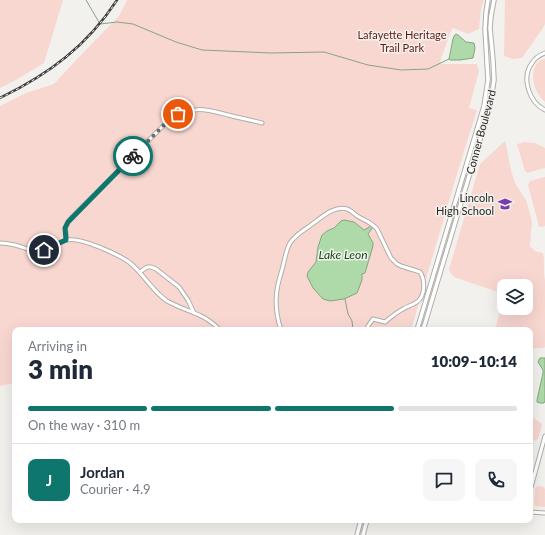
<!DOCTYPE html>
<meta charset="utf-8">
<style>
:root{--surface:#fff;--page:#f6f6f7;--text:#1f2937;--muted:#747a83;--line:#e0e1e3;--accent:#0f766e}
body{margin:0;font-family:Lato,sans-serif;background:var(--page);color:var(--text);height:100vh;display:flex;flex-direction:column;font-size:15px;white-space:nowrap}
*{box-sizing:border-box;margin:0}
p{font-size:13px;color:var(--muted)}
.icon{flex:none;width:22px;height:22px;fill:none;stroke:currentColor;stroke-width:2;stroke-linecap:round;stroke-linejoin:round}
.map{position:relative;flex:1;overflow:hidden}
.drawer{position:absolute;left:12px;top:327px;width:521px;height:196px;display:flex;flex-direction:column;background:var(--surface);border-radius:8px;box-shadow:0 4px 16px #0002}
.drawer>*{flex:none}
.controls{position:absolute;left:497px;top:279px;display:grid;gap:8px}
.controls a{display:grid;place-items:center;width:36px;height:36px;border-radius:8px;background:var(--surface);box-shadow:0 4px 16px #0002;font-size:20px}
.pin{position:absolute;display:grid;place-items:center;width:34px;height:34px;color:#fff;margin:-17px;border:2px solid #fff;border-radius:50%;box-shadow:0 1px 4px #0007}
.courier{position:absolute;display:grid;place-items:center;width:40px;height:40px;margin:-20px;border:3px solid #0f766e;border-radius:50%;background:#fff;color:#222;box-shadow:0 1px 5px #0007}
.headline em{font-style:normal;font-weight:800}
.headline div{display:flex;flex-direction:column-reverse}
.headline{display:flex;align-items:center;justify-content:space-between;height:68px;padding:0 16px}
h1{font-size:26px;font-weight:800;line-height:30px}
.bar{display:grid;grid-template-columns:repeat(4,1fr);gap:6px 4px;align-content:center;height:48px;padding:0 16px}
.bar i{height:5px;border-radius:3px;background:var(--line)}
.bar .current{background:var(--accent)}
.bar p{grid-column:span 4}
.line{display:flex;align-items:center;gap:10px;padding:0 16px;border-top:1px solid var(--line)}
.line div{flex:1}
.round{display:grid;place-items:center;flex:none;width:42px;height:42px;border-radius:8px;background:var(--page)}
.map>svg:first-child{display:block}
.green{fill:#f9d7d1;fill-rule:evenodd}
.water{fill:#aedaa9;stroke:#86a481}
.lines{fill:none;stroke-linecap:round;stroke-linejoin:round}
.stream{stroke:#86a481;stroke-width:1}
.minor-casing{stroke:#afaeaa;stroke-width:5}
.major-casing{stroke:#afaeaa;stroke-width:5.5}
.minor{stroke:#fff;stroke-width:3}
.major{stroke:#fff;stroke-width:3.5}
.rail-casing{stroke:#3e3e3c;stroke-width:2.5}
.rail{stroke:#f2f1ed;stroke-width:1;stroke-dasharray:3;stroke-linecap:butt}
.done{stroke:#6e6e6b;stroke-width:4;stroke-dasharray:0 7.2}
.route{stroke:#0f766e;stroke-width:5}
.labels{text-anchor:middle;stroke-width:3;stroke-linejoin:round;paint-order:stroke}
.park-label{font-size:11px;fill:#64170e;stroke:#f2f1ed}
.street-label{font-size:11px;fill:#272725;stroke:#f2f1ed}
.poi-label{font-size:11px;fill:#272725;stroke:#f2f1ed;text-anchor:end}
.water-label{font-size:12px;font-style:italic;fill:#134e10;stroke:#f2f1ed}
</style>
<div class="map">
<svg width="545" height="535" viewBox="0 0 545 535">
<rect width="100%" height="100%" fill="#f2f1ed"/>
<path class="green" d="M0 0H63L44 63 16 80 0 88Z
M127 0H484L481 9 479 29 468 34 453 28 450 33 440 62 442 64H477L479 71 469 108 477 110 457 174 411 330H15V383L0 386V106L26 93 54 84 79 57 119 16Z
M505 0H545V24L543 28 522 58 513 59 504 56Z
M545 59V102C542 99 539 96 537 92 532 84 531 68 539 61 540 61 544 59 545 59Z
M505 141 507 149 510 166 515 183 526 200 532 221 530 246 535 251 543 253C545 261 543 272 545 280V347L543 348H535L530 353V330H495L502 304V295L501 293 454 277 450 272 449 269 480 164ZM504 286H526V308H504Z
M524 142 535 143 545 148V168L527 173 525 171 517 144Z
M545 177V226L540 227 539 226 528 185 530 181Z
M530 416 541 423 542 426 538 439 534 441 530 440Z
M540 486 544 487 545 489V507L536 506 534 504 535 489 536 487Z"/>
<path class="water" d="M456 34 458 35 466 42 474 43 475 48 473 58 460 60H450L449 59 453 39 454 36Z
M344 220 354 222 364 230 375 224 368 234 373 243V246L365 273 362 274V280L357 293 344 299 330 301 323 299 313 288 307 276 308 272 316 262 318 247 322 235 327 231 334 228 341 221Z
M540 358H545V401L544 403H540L537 402V400L543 373V370L538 362Z"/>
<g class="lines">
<path class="stream" d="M86 0 100 24 117 22 133 24 176 42 202 50 271 53 324 52 368 65 401 70 428 69 449 59
M345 299 348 314 352 321 353 330"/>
<defs>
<path id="minor" d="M545 53C540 55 535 58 532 63 521 78 529 102 545 110
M67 240C65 229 64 226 72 217L169 120C190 105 205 109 228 115 239 118 251 120 262 123
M0 243C5 243 10 244 15 245 23 247 30 251 38 251 49 250 57 242 67 240 81 237 117 254 129 262 144 274 152 291 167 301 178 307 190 311 201 316 208 319 214 324 220 330
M140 272 147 267H151L156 269 179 287 188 300 194 313
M281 330C277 318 275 303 277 290 278 282 281 274 283 266 285 258 286 250 290 243 295 235 304 230 311 225 321 218 334 205 347 209 351 210 355 215 359 217 366 221 372 223 377 229L391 258 397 264 401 266 420 272C425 279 425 292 420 299 417 304 408 306 403 309 397 312 391 317 385 322L373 319 368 326 367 330
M530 491 545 436
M530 512 545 513"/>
<path id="major" d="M417 330 484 106 488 80 485 29 486 13 488 0
M423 330 490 106 494 80 493 60 490 28 491 16 494 0
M357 535 361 520
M363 535 367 520"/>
</defs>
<use href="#minor" class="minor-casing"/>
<use href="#major" class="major-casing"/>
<use href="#minor" class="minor"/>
<use href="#major" class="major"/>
<defs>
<path id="rail" d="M0 98C49 74 87 46 117 0"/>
</defs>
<use href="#rail" class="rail-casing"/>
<use href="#rail" class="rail"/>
</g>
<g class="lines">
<path class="done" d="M133 156 169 120 178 114"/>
<path class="route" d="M44 250 66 240 65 228 68 222 133 156"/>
</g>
<defs>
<symbol id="school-bare" viewBox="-9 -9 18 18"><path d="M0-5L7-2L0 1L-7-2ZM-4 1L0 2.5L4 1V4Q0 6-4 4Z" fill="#7b39ae" stroke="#f2f1ed" stroke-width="2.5" paint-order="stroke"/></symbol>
</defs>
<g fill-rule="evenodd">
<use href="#school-bare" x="495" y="194" width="20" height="20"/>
</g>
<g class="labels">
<g class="park-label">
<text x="402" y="39">Lafayette Heritage<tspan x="402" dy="13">Trail Park</tspan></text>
</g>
<g class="street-label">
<text transform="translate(481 132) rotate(-75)" y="4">Conner Boulevard</text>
</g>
<g class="poi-label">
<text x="494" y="202">Lincoln<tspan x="494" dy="13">High School</tspan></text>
</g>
<g class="water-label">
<text x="343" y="259">Lake Leon</text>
</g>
</g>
</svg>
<div class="controls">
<a><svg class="icon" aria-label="layers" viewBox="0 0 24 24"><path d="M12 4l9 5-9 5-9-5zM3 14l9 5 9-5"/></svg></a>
</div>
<div class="pin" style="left:178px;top:114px;background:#ea580c"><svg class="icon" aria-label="bag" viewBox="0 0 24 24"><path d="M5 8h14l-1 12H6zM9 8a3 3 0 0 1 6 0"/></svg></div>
<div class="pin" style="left:44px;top:250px;background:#1f2937"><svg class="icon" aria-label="home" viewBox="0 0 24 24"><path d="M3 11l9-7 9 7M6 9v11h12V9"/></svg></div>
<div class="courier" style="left:133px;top:156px"><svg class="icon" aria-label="bike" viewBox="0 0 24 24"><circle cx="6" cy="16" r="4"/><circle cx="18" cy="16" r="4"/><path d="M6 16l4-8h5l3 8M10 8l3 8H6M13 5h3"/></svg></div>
<section class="drawer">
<div class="headline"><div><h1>3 min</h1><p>Arriving in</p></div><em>10:09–10:14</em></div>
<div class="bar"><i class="current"></i><i class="current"></i><i class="current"></i><i></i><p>On the way · 310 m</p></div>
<div class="line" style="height:72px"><b class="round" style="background:var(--accent);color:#fff">J</b><div><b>Jordan</b><p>Courier · 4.9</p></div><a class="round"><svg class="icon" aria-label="chat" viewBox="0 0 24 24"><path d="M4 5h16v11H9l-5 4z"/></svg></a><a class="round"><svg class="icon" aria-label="phone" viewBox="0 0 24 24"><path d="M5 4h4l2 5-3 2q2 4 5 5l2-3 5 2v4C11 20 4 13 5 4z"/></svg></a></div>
</section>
</div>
